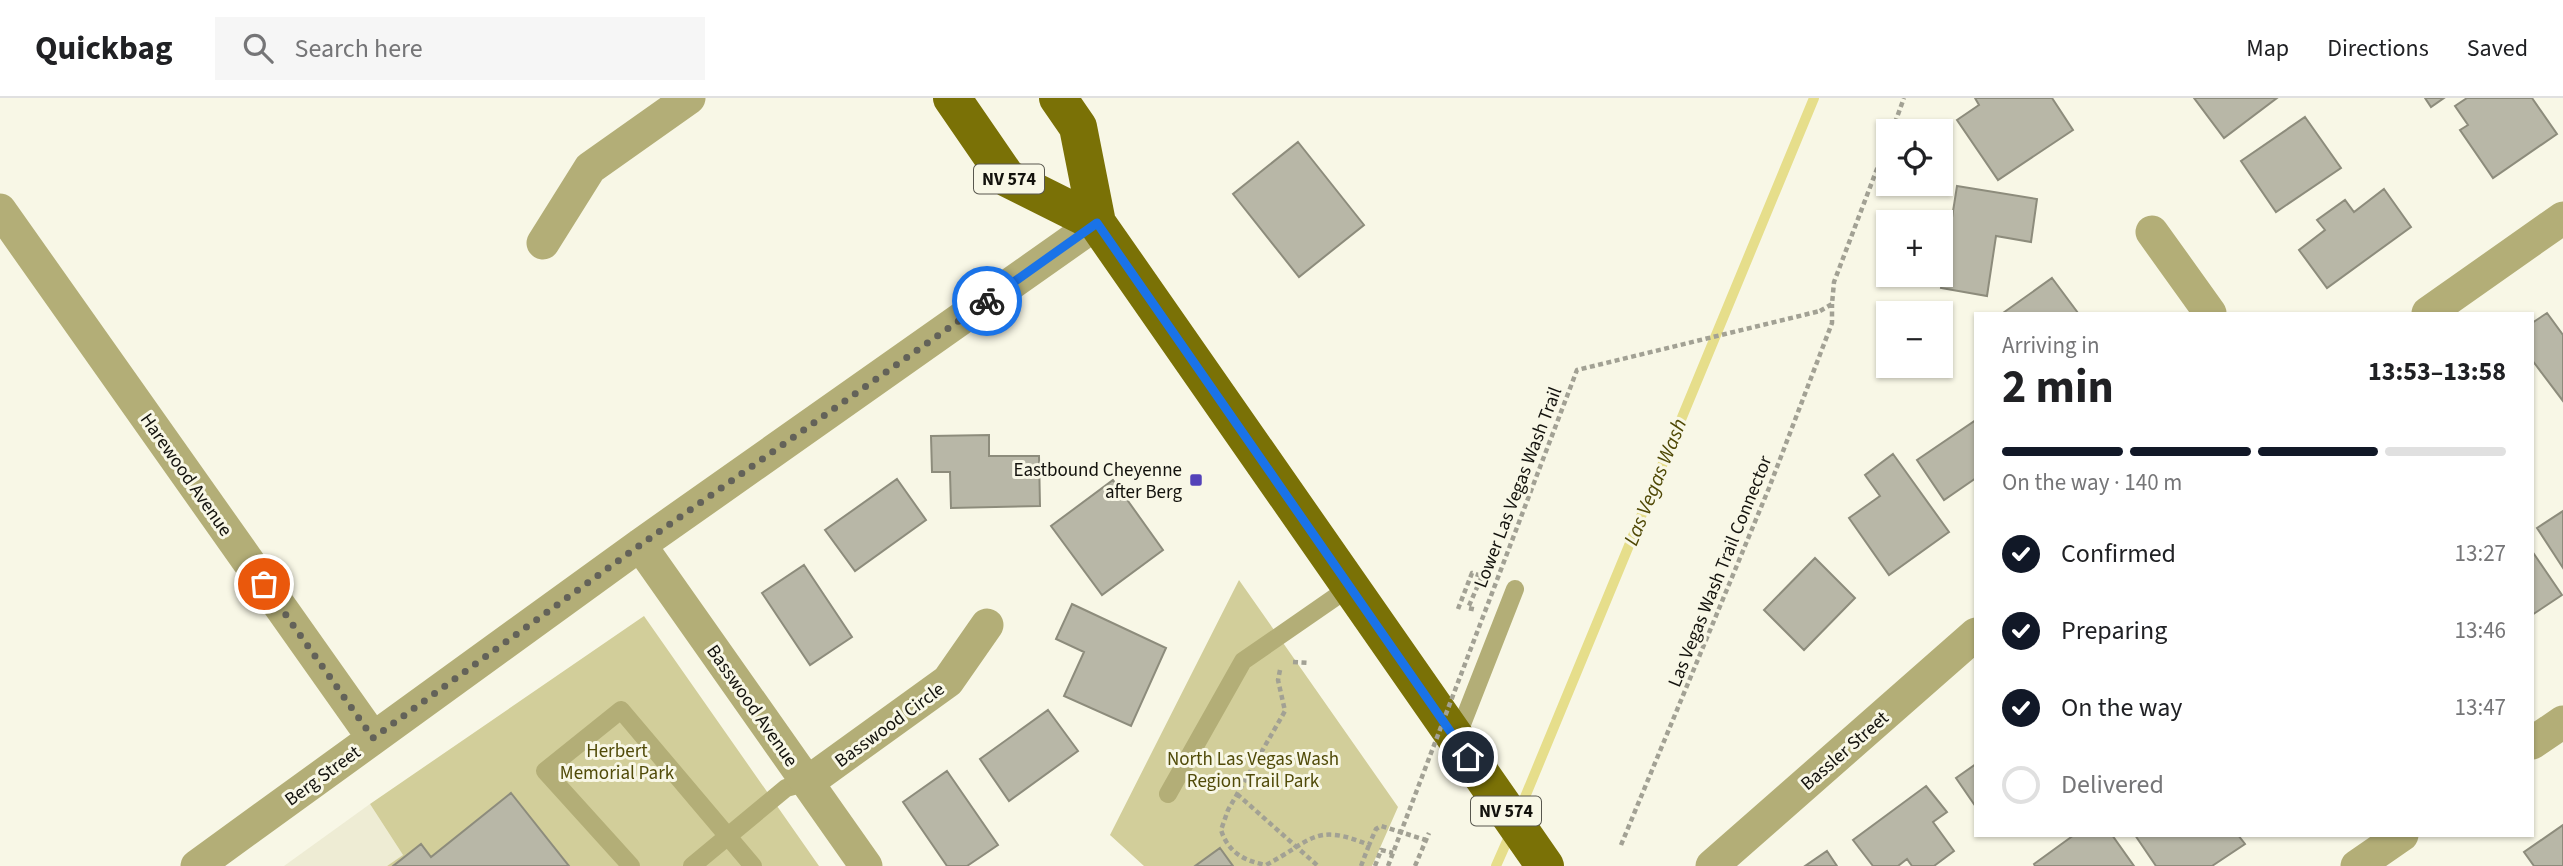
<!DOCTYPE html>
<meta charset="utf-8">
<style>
:root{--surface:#fff;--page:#f6f6f6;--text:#202124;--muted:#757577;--line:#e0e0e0;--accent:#111827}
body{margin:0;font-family:"Source Sans 3",sans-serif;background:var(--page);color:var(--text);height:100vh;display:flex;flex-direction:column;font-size:26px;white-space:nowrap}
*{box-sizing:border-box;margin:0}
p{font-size:23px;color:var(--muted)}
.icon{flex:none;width:38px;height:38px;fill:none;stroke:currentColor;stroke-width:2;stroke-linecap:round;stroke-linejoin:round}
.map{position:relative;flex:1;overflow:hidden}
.drawer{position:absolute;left:1974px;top:214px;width:560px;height:525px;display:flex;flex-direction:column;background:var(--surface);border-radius:0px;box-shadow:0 2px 5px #0004}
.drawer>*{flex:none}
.controls{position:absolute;left:1876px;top:21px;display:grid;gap:14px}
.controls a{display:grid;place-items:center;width:77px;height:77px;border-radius:0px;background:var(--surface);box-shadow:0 2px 5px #0004;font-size:35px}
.pin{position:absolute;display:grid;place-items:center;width:60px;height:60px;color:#fff;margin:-30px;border:4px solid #fff;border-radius:50%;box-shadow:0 2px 7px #0007}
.courier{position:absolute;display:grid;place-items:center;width:70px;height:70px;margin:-35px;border:5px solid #1a73e8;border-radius:50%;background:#fff;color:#222;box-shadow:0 2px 9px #0007}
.head em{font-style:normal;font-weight:700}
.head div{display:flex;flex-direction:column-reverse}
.head{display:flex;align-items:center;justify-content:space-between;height:119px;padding:0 28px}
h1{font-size:46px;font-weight:700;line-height:52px}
.bar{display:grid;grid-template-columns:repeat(4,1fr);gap:10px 7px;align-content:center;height:84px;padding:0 28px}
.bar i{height:9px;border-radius:5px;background:var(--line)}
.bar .active{background:var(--accent)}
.bar p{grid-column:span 4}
ol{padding:0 28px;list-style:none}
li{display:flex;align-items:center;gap:21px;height:77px}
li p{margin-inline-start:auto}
li .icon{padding:7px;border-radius:50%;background:var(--accent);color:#fff;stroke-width:4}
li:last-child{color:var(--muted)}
li i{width:38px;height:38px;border:4px solid var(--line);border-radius:50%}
header{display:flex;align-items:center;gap:42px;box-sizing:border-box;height:98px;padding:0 35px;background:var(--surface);border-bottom:2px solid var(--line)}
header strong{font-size:33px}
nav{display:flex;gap:38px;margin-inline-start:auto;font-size:24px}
.search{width:490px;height:63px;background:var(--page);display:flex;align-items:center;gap:18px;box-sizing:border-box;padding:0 24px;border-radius:0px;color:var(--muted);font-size:26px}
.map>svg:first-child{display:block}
.built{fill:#eeecd4}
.green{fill:#d2ce9a}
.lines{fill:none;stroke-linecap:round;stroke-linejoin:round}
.stream{stroke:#e6de8b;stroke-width:10}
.building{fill:#b8b7a7;stroke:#8d8c7c;stroke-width:2}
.path{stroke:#a2a194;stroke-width:4.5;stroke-dasharray:5 3.5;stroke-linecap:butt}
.lane{stroke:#b3ae77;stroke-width:18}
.street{stroke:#b3ae77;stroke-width:33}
.primary{stroke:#7a7106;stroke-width:38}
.path-bridge{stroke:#a2a194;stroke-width:4.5;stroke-dasharray:5 3.5;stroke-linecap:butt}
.done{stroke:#636259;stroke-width:7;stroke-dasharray:0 12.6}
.route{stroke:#1a73e8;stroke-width:9}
.poi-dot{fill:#5342b9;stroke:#f8f7e6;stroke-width:2.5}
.labels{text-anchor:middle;stroke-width:6;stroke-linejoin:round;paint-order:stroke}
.shield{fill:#f8f7e6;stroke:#58574e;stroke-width:2}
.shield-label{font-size:18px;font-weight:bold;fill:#13120d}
.poi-label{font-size:19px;fill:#13120d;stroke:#f8f7e6;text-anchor:end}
.street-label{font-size:19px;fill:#13120d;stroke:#f8f7e6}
.park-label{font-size:19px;fill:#514b09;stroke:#f8f7e6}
.water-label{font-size:21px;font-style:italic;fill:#4f4805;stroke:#f8f7e6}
</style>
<header>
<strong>Quickbag</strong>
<div class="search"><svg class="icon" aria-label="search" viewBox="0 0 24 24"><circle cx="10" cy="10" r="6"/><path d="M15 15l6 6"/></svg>Search here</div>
<nav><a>Map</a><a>Directions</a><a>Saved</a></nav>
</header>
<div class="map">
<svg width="2563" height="768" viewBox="0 0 2563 768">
<rect width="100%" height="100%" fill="#f8f7e6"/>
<path class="built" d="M370 706 403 757 387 768H284Z"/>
<path class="green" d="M1239 482 1398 709 1372 768H1144L1110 737Z
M644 518 819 768H387L403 757 370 706Z"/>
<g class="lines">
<path class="stream" d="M1518 716 1814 0
M1496 768 1511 734"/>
</g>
<path class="building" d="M1975 0H2052L2073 32 1998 82 1957 22 1979 7Z
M2194 0H2277L2224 40Z
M2425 0H2444L2431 9Z
M2467 0H2532L2557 36 2493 80 2460 32 2468 27 2455 8Z
M2305 19 2341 70 2276 114 2241 63Z
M1298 44 1364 127 1299 179 1233 96Z
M1957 88 2037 101 2031 144 1996 138 1987 198 1941 190Z
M2384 91 2411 129 2327 190 2299 152 2325 132 2317 122 2345 102 2354 114Z
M2052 180 2078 215H2003Z
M2547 215 2563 237V303L2532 262V225Z
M1976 322V380L1944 402 1917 362Z
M989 337V358H1039L1040 408 951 410 950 374H932L931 338Z
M1893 356 1949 434 1889 477 1849 420 1880 398 1865 377Z
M897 381 926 422 855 473 825 432Z
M1113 382 1163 452 1102 497 1051 428Z
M2563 413V470L2537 430Z
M2532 453 2562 497 2532 517Z
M1815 460 1855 500 1804 552 1764 512Z
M804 467 852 539 810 567 762 495Z
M1072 506 1166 550 1131 628 1064 598 1084 554 1056 541Z
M1048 612 1078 653 1009 703 980 661Z
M1976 666V709L1956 680Z
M947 673 998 747 967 768H947L903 704Z
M1926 688 1947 714 1933 724 1954 753 1934 768H1912L1907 761 1898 768H1873L1853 742Z
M511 695 569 768H393L421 746 431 759Z
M2563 727V768H2534L2524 754Z
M2074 737H2112L2134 768H2035L2034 766Z
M2135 737H2238L2245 746 2212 768H2156Z
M1220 750 1233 768H1195Z
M1827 753 1837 768H1805Z"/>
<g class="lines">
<path class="path" d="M1892 33 1904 0
M1820 213 1832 206 1834 184 1888 42
M1458 511 1472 475 1482 478 1468 510 1477 512
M1293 564 1309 565
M1280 572 1278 582 1285 613 1228 712 1221 732C1228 754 1244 763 1266 767 1312 743 1314 724 1369 747L1376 731 1381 728 1426 742
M1237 696 1318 768
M1621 747 1769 390 1832 225V206
M1361 768 1369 747
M1375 768 1381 752 1393 755
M1415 768 1429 735"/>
<path class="lane" d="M1457 639 1515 491
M1168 696 1243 563 1350 489
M631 768 545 673 621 612 753 768
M692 768 786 690 808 684"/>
<path class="street" d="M0 112 373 640
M2152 134 2210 215
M543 145 590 70 689 0
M2428 215 2563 120
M640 447 866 768
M2532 645 2563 624
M808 684 948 583 987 527
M197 768 640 447 1097 125
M1712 768 1976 536
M2357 768 2402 737"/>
<path class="primary" d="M952 0 1007 80 1097 125
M1058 0 1078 29 1097 125 1545 768"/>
<path class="path-bridge" d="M1388 768 1577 272 1820 213"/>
</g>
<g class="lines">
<path class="done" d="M264 486 373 640 640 447 987 203"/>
<path class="route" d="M987 203 1097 125 1468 659"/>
</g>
<rect class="poi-dot" x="1189" y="375" width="14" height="14" rx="3.5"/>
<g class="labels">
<g class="shield">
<rect x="974" y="66.5" width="70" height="29" rx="5"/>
<rect x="1471" y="698.5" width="70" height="29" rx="5"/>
</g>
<g class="shield-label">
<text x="1009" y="87">NV 574</text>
<text x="1506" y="719">NV 574</text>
</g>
<g class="poi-label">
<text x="1182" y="378">Eastbound Cheyenne<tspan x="1182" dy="22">after Berg</tspan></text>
</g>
<g class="street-label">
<text transform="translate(187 376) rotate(55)" y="7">Harewood Avenue</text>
<text transform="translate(1517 389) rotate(-69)" y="7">Lower Las Vegas Wash Trail</text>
<text transform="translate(1719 473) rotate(-68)" y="7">Las Vegas Wash Trail Connector</text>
<text transform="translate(753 607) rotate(55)" y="7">Basswood Avenue</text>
<text transform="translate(889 626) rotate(-36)" y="7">Basswood Circle</text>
<text transform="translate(1844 652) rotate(-41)" y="7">Bassler Street</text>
<text transform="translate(322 677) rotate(-36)" y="7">Berg Street</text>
</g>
<g class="park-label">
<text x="617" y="659">Herbert<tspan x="617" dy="22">Memorial Park</tspan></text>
<text x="1253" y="667">North Las Vegas Wash<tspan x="1253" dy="22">Region Trail Park</tspan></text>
</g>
<g class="water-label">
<text transform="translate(1655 384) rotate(-68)" y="7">Las Vegas Wash</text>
</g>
</g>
</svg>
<div class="controls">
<a><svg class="icon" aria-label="locate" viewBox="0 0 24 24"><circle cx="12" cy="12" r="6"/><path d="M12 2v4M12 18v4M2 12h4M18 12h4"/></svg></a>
<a>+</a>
<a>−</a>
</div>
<div class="pin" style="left:264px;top:486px;background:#ea580c"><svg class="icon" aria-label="bag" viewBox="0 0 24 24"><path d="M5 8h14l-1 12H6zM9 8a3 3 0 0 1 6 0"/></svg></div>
<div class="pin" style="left:1468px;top:659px;background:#1f2937"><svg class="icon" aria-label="home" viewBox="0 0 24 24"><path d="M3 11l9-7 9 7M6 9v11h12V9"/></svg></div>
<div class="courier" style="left:987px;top:203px"><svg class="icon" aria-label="bike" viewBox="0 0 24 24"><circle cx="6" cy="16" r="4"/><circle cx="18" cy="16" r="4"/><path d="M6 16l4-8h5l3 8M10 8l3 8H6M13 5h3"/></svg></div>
<section class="drawer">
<div class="head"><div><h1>2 min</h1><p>Arriving in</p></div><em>13:53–13:58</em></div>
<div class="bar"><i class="active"></i><i class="active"></i><i class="active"></i><i></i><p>On the way · 140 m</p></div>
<ol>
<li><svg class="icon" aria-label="check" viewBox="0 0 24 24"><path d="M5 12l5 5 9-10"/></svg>Confirmed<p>13:27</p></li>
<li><svg class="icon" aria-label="check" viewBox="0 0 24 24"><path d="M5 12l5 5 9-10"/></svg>Preparing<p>13:46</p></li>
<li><svg class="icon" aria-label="check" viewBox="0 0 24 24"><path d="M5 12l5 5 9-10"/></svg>On the way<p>13:47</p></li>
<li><i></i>Delivered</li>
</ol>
</section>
</div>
